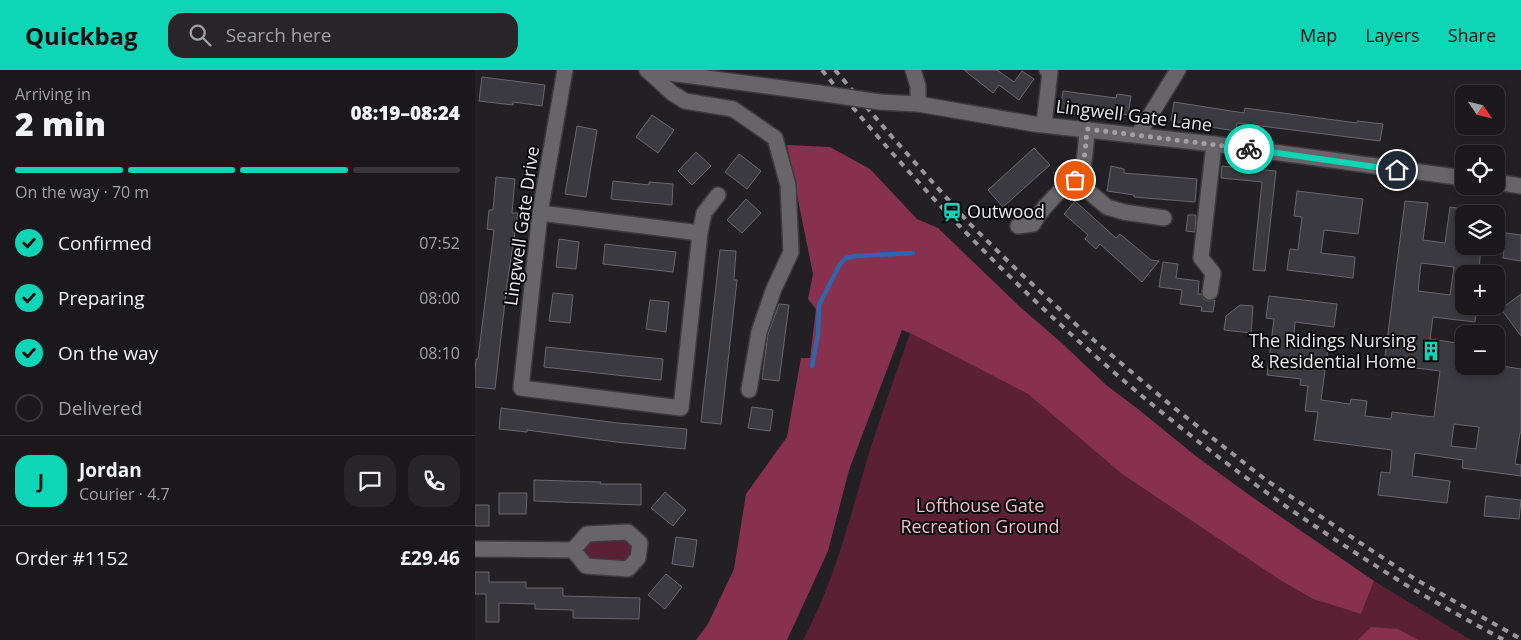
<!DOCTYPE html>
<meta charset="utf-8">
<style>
:root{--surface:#1a181c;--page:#272529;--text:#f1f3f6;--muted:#9fa0a3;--line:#38373b;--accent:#0dd5b5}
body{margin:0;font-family:"Open Sans",sans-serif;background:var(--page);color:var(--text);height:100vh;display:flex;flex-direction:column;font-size:19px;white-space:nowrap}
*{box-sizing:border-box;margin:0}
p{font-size:16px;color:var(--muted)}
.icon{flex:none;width:28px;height:28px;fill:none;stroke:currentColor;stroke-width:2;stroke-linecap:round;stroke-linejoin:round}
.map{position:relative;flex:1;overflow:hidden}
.drawer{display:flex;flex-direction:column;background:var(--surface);width:475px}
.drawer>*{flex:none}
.needle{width:32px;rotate:125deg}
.tools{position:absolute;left:980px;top:15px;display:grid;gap:10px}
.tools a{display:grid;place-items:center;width:50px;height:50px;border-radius:10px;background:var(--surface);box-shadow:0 2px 8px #0003,0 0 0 1px var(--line);font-size:25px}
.pin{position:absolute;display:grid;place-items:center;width:42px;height:42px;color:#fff;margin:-21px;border:2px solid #fff;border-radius:50%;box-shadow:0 1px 5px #0007}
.courier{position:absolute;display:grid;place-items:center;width:50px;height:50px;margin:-25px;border:4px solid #0dd5b5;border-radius:50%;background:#fff;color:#222;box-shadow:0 1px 6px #0007}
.summary em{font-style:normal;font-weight:800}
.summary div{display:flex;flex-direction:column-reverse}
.summary{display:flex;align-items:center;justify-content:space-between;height:85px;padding:0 15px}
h1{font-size:32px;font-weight:800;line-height:38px}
.bar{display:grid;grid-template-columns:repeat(4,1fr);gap:8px 5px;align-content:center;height:60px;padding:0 15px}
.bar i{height:6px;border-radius:4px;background:var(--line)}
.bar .current{background:var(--accent)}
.bar p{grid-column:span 4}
.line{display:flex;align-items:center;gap:12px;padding:0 15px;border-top:1px solid var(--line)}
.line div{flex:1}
.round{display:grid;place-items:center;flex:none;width:52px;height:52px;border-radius:15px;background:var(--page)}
ol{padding:0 15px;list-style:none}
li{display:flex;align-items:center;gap:15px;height:55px}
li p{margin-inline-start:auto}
li .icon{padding:5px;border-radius:50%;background:var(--accent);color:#111;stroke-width:4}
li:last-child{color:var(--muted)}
li i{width:28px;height:28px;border:2px solid var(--line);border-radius:50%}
header{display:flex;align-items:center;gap:30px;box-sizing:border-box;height:70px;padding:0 25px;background:var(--accent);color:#111}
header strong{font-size:24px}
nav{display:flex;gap:28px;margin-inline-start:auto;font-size:18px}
.search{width:350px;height:45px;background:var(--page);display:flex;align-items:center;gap:12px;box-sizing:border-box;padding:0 18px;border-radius:15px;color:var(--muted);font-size:19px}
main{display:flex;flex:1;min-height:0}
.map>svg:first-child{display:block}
.green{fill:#5b2033}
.forest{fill:#88314e}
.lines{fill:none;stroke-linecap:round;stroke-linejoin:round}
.stream{stroke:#3164a8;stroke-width:4.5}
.building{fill:#3a3a40;stroke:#67676d;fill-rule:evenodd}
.minor-casing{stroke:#3d3b3e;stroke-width:18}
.tertiary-casing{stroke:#3d3b3e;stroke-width:18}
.minor{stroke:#68656a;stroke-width:15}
.tertiary{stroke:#68656a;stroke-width:15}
.rail{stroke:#99979b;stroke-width:4;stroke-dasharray:6 6;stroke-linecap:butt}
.tertiary-bridge-casing{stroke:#3d3b3e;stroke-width:18;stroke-linecap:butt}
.tertiary-bridge{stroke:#68656a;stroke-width:15}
.done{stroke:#a4a1a5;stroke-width:5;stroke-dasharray:0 9}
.route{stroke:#0dd5b5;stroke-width:6}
.labels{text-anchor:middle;stroke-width:4;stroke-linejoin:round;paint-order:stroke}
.street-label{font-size:18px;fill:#e9e7ea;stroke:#0b0a0c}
.poi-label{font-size:18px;fill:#e9e7ea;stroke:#0b0a0c;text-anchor:start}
.park-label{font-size:18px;fill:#f0bdc9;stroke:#0b0a0c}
</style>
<header>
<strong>Quickbag</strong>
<div class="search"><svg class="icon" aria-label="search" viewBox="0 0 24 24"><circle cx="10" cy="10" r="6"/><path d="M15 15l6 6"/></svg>Search here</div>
<nav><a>Map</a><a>Layers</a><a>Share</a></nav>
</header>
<main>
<section class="drawer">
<div class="summary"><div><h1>2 min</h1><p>Arriving in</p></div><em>08:19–08:24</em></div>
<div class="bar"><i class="current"></i><i class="current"></i><i class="current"></i><i></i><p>On the way · 70 m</p></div>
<ol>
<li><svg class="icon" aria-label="check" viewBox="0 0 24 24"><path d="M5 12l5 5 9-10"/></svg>Confirmed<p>07:52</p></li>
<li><svg class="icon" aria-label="check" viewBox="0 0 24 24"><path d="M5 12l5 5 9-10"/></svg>Preparing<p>08:00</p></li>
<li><svg class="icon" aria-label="check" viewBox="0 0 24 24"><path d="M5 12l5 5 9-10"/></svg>On the way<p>08:10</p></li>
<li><i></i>Delivered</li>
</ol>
<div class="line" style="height:90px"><b class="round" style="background:var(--accent);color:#111">J</b><div><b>Jordan</b><p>Courier · 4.7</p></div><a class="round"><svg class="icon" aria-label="chat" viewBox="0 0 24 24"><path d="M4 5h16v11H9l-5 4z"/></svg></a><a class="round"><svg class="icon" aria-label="phone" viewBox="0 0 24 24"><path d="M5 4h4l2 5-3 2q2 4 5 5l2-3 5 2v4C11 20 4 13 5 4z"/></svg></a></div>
<div class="line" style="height:65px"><div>Order #1152</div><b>£29.46</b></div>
</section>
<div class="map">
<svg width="1046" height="570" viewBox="0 0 1046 570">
<rect width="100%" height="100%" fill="#232025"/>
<path class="green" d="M435 263 553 324 647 404 805 510 838 529 886 544 899 511 996 570H328C359 513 375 448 393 386 406 345 421 304 435 263Z
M153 462 165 473 153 499 111 496 98 480 112 464Z"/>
<path class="forest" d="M312 75 355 77 395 99 442 149 463 158 544 236 589 275 631 315 663 339 722 387 777 427 899 511 886 544 838 529 805 510 647 404 553 324 435 263 427 260 374 400 353 481 312 570H221L233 554 259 499 271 424 312 367 326 288H335L341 239 333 229 338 204Z
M896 557 923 559 943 570H883Z"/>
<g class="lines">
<path class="stream" d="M337 296 343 264 344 235 365 194 371 188 381 186 438 183"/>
</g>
<path class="building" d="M489 0H522L539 12 547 1 559 9 544 30 524 15 518 23Z
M7 7 70 15 67 36 38 32V35L4 31Z
M588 21 641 28 642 24 656 26 653 45 628 41 627 48 585 42Z
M699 32 769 43 770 38 882 53V51L908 54 905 71 762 53 761 61 696 51Z
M177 45 199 60 183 83 161 67Z
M102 56 122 60 111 127 90 124Z
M559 78 575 95 528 137 513 120Z
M221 82 236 96 217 115 203 101Z
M264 84 286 101 272 119 250 102Z
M636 96 649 99V103L722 109 720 132 659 127V125L632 121Z
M747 96 801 101 790 201 778 200 787 112 746 108Z
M21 107 40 109 37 143H43L32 214 20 319 0 317V301L1 289H3L19 160 12 159 14 140H18Z
M138 111 174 115V112L198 114 197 135 136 129Z
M822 121 888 129 883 164 849 160 846 183 880 187 878 208 812 200 815 179 823 180 827 147 819 146Z
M271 129 286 143 267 163 252 150Z
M600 131 641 168 645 164 676 190 684 191 667 212 625 174 621 179 610 169 613 165 589 144Z
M930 131 953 133 948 170 970 173 975 137 989 139V176L1006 177 1004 199H1001L1000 204H989V236H1002L1000 252 958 247 955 269 989 274V296H1027L1046 299V363H1045L1040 394 1046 395V406L987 398 988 390 940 383 937 406 975 411 972 433 903 425 906 402 915 403 917 380 839 370 843 342 830 341 833 316 825 315 826 309 792 305 799 249 791 248 794 226 862 234 859 257 820 252 818 274 853 278 846 330 875 334 876 329 892 331 890 346 916 349 917 342 959 347 965 301 909 294ZM946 193 979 197 975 225 943 221ZM979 354 1004 357 1001 379 976 376Z
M713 145H721L720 162 711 161Z
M1031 163 1046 165V191L1028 188Z
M84 169 104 172 101 199 81 197Z
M130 174 201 182 198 202 128 194Z
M245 180 261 181 259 210H262L246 354 226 352Z
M688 192 703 194 701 208 724 211 723 224H726L729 229 733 231 740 230 738 242 726 241 727 237 705 234 707 220 684 217Z
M78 223 98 225 95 253 74 251Z
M1046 224V266L1026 239Z
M175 230 194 232 191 262 171 259Z
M304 234 314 235 304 311 287 309 293 264Z
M765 235 778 236 776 263 749 260 751 246Z
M71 277 188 289 186 310 69 297Z
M277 337 298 340 295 361 273 358Z
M26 338 143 353 212 359 210 379 141 372 52 360V362L24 359Z
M59 410 126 412 125 414H166V435L59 431Z
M190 422 211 440 198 456 176 438Z
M24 423H52L51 444H24Z
M1011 426 1046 430 1044 449 1009 446Z
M0 435H14V456H0Z
M201 467 222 470 218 497 197 494Z
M0 502H14V512H51V518H88V526L165 528 164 549 98 548V540L60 539V534L24 533V552H11V524H0Z
M191 504 207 517 190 539 173 525Z"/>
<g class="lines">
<defs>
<path id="minor" d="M172 0 197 23 210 31 258 39 300 68 313 115 316 182 298 221 284 262 274 320
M438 0 443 16V34
M569 54 575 2 572 0
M663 65 703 0
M600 110 632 137 649 142 689 148
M65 143 225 163 206 338 46 318 65 143 90 0
M543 156 558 154C565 141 575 131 585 121 593 113 603 110 607 99 611 86 611 72 612 59
M225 163 229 143 243 125
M735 222 738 203 726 188 739 74
M0 479 98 480 112 464 153 462 165 473 163 488 153 499 111 496 98 480"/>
<path id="tertiary" d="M172 0 344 23
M405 32 443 34 559 54 739 74 989 108
M1021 112 1046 116"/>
</defs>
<use href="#minor" class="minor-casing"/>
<use href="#tertiary" class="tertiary-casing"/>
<use href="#minor" class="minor"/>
<use href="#tertiary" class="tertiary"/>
<path class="rail" d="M347 0C473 156 619 297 781 415 829 450 880 483 931 515 963 534 996 552 1029 570
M360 0 418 68 494 153 542 200 608 261 698 337 791 410 890 476 940 509 1046 569"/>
<defs>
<path id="tertiary-bridge" d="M344 23 405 32"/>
</defs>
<use href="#tertiary-bridge" class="tertiary-bridge-casing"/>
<use href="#tertiary-bridge" class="tertiary-bridge"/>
</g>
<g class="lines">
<path class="done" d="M600 110C611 94 610 79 612 59L774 79"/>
<path class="route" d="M774 79 922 100"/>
</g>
<defs>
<symbol id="station-bare" viewBox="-9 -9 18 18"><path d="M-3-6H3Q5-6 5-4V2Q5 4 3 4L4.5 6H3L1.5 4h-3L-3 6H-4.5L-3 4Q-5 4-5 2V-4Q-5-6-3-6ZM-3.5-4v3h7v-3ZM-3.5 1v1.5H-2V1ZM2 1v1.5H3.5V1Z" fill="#0dd5b5" stroke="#0b0a0c" stroke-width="2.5" paint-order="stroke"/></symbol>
<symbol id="building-bare" viewBox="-9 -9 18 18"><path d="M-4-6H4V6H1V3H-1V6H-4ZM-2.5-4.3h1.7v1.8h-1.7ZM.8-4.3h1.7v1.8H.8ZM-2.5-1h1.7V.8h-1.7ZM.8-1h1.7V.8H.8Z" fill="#0dd5b5" stroke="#0b0a0c" stroke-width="2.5" paint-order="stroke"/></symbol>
</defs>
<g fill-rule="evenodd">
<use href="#station-bare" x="463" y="128" width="28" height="28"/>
<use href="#building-bare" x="942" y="267" width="28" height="28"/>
</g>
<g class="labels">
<g class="street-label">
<text transform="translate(659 46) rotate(7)" y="6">Lingwell Gate Lane</text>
<text transform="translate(47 156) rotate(-82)" y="6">Lingwell Gate Drive</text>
</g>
<g class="poi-label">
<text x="492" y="148">Outwood</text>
<text x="941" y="277" text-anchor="end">The Ridings Nursing<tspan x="941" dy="21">&amp; Residential Home</tspan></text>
</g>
<g class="park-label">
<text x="505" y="442">Lofthouse Gate<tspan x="505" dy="21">Recreation Ground</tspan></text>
</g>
</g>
</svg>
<div class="tools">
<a><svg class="needle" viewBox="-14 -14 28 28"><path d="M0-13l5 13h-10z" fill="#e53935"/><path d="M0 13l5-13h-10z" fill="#9fa0a3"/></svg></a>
<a><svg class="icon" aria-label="locate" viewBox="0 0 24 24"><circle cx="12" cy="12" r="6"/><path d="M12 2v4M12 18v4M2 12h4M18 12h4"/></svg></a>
<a><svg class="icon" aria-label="layers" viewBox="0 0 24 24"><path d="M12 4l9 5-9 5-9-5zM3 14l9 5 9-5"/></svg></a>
<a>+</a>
<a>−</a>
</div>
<div class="pin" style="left:600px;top:110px;background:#ea580c"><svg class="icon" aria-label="bag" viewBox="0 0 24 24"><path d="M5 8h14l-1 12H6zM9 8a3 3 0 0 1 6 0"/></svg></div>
<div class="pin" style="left:922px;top:100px;background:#1f2937"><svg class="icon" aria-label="home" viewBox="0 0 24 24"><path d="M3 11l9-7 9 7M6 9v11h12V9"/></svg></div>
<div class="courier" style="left:774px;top:79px"><svg class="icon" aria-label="bike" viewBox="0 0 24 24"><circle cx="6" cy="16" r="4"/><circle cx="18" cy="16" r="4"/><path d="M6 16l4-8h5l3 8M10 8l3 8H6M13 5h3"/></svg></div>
</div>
</main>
